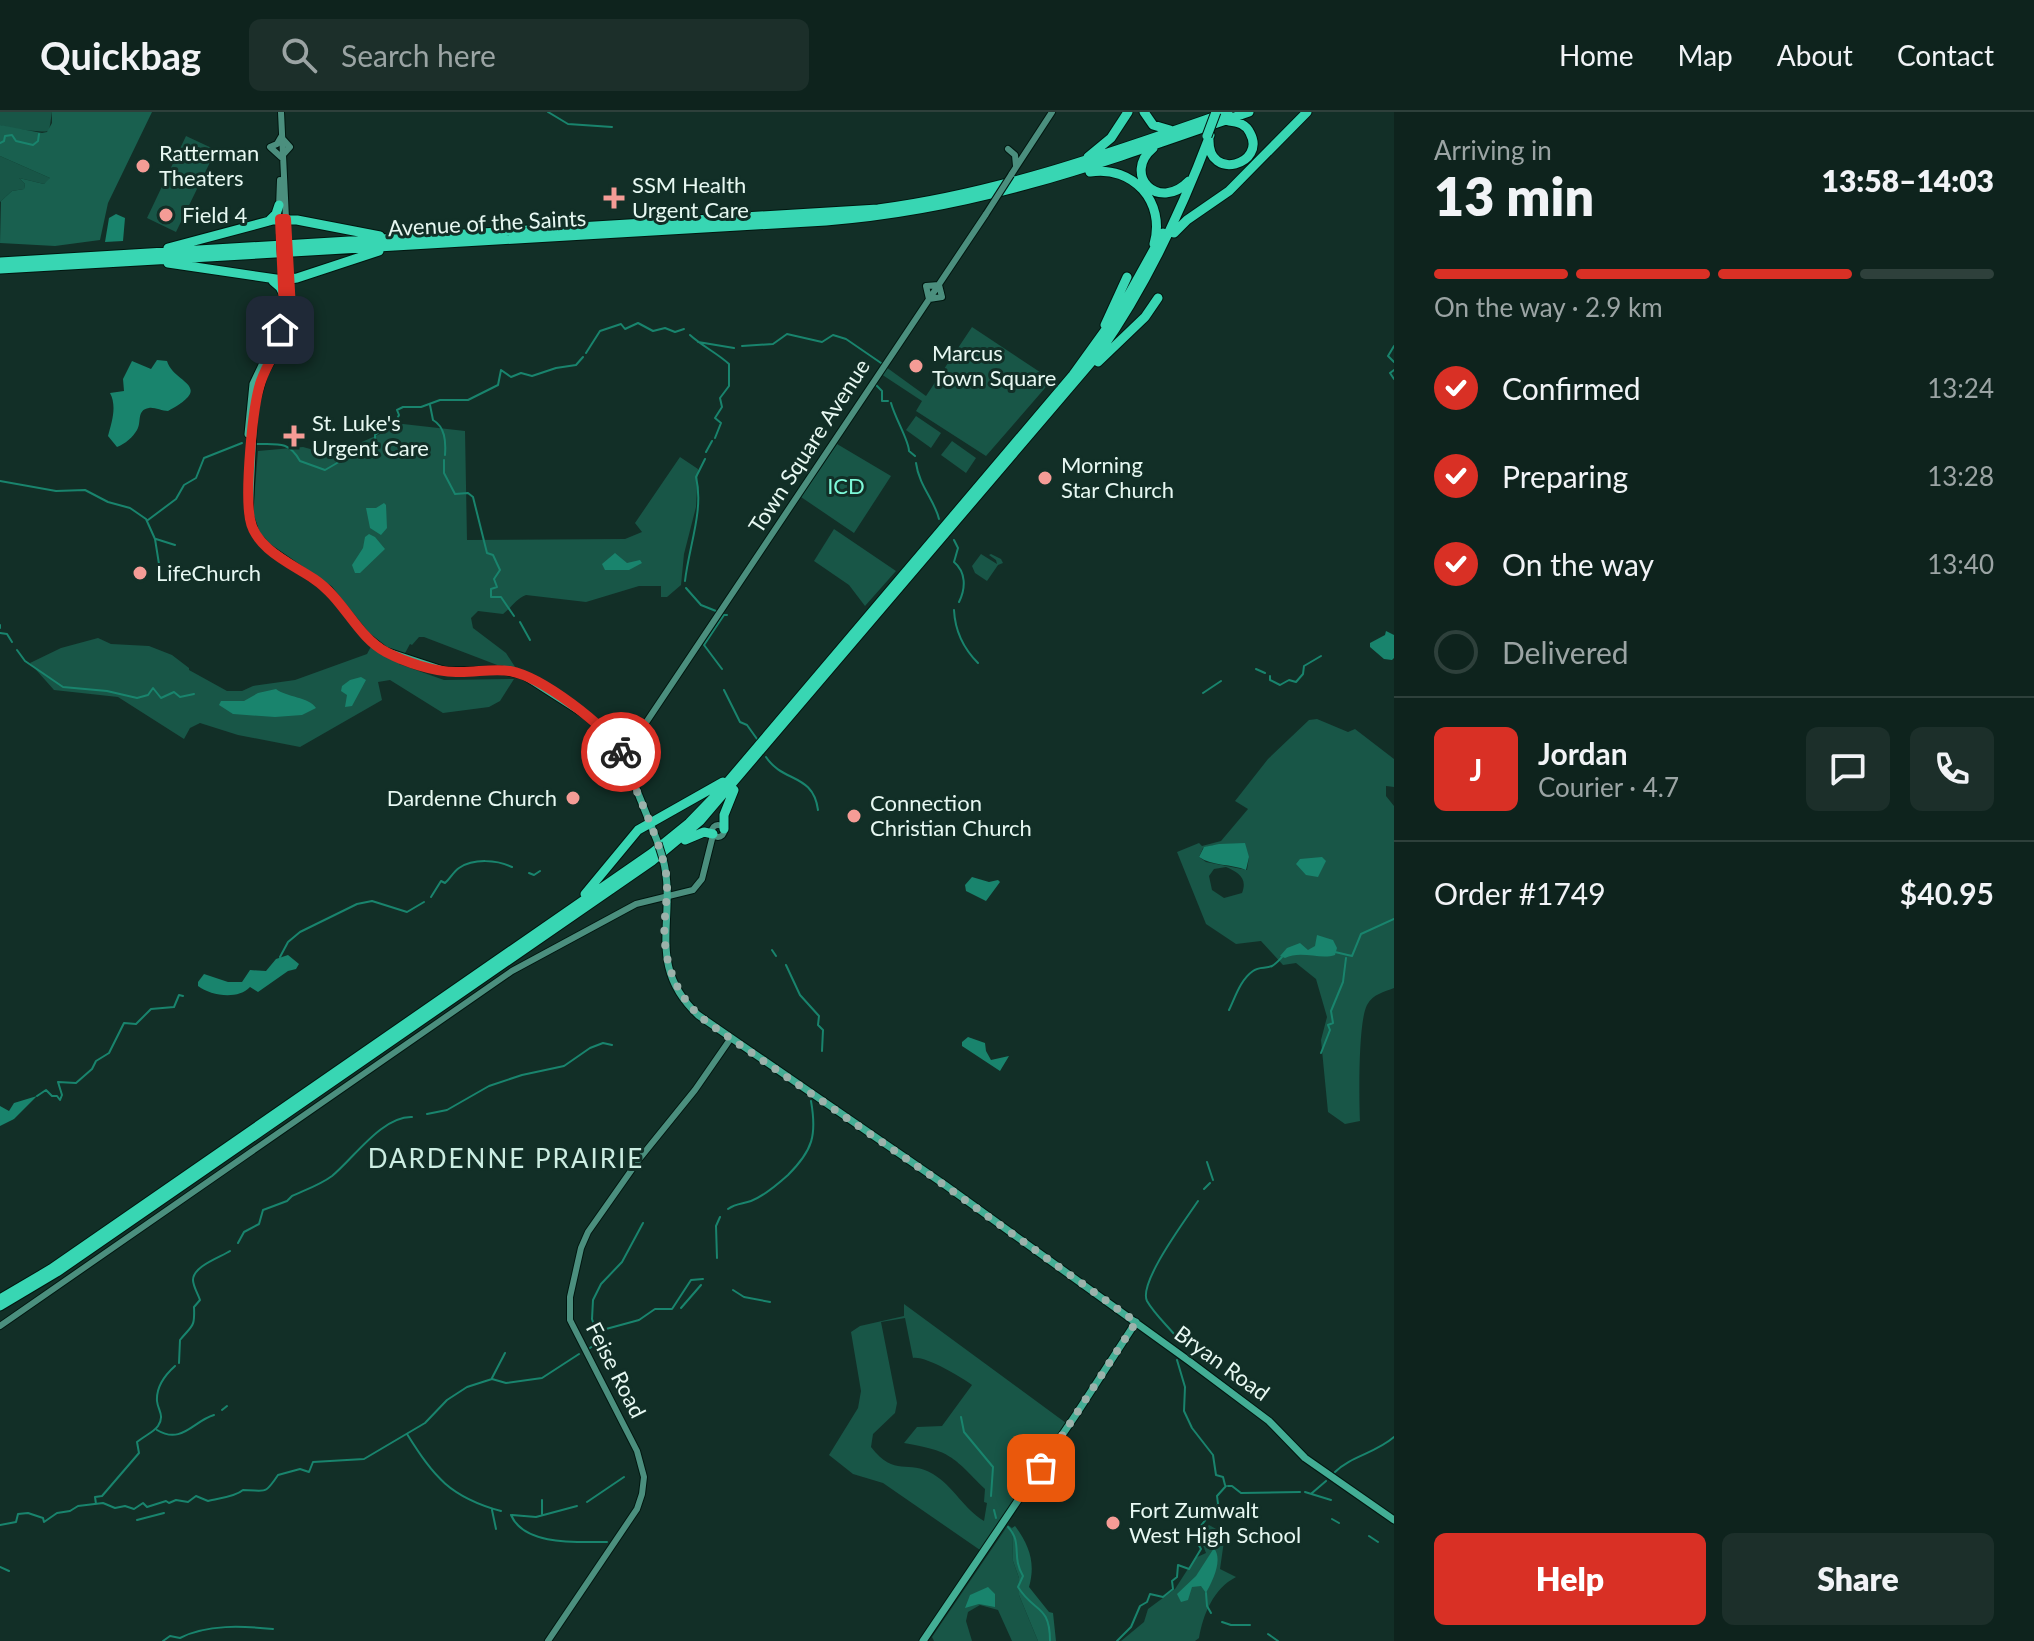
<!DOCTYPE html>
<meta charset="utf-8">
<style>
:root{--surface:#0e231d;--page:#1c2f2a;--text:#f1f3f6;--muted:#9ba4a4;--line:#2e403b;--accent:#d93025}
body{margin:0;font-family:Lato,sans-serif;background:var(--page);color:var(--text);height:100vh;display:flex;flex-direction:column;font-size:30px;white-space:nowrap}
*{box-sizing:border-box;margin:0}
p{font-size:26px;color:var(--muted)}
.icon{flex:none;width:44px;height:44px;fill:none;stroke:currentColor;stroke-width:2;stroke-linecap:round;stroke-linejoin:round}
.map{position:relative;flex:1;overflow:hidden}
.drawer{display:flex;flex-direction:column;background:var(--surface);width:640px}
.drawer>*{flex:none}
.pin{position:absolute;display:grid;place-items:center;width:68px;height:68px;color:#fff;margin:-34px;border-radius:16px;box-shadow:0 4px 12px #0006}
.courier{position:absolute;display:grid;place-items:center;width:80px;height:80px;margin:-40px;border:6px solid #d93025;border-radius:50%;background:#fff;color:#222;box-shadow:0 2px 10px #0007}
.summary em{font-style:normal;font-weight:800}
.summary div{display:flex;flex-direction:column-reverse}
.summary{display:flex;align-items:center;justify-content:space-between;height:136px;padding:0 40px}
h1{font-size:52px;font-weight:800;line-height:60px}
.bar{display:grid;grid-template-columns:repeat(4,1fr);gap:12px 8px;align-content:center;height:96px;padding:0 40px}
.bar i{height:10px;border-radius:6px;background:var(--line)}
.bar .on{background:var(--accent)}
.bar p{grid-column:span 4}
.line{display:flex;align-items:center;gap:20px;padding:0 40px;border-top:2px solid var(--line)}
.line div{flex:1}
.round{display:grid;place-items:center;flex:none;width:84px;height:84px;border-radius:12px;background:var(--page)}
ol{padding:0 40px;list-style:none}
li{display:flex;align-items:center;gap:24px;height:88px}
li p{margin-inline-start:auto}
li .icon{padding:8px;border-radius:50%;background:var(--accent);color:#fff;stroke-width:4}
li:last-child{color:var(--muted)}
li i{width:44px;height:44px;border:4px solid var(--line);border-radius:50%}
.cta{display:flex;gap:16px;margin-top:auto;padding:16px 40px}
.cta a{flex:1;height:92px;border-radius:12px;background:var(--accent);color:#fff;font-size:32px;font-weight:800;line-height:92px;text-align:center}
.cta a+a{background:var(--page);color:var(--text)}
header{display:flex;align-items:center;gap:48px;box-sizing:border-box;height:112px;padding:0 40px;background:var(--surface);border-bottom:2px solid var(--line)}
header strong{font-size:38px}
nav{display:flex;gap:44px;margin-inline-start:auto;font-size:28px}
.search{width:560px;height:72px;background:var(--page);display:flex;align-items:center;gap:20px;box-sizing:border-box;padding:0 28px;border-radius:12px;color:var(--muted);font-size:30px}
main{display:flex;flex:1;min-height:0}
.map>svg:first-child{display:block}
.green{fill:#185647;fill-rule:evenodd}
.forest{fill:#19604f}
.water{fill:#19846d}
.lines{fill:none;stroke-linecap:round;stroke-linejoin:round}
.stream{stroke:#19846d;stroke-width:2}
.secondary-casing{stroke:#001710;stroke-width:8}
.primary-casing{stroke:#001710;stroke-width:9}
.highway-casing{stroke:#001710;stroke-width:11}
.secondary{stroke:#4b8f7e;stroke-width:6}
.primary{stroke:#43ae95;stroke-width:7}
.highway{stroke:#38d6b3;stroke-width:9}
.secondary-bridge-casing{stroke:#001710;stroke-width:8;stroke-linecap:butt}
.primary-bridge-casing{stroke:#001710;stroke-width:9;stroke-linecap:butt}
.highway-bridge-casing{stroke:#001710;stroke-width:11;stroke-linecap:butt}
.secondary-bridge{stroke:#4b8f7e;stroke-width:6}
.primary-bridge{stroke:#43ae95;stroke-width:7}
.highway-bridge{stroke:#38d6b3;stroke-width:9}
.done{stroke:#9cb2ab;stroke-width:8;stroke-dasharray:0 14.4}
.route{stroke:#d93025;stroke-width:10}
.poi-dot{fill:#f59c96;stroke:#122f27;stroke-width:3}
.labels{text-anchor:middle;stroke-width:6;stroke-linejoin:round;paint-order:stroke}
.poi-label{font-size:22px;fill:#e7f8f2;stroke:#122f27;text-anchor:start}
.street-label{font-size:22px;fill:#e7f8f2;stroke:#122f27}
.park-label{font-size:22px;fill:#7df9d8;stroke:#122f27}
.quarter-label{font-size:26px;letter-spacing:2px;fill:#ccede2;stroke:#122f27}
</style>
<header>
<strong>Quickbag</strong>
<div class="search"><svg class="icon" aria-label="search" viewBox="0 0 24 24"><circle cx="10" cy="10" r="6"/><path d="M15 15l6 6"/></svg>Search here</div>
<nav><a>Home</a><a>Map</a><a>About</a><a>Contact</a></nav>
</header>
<main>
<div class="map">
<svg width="1394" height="1529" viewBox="0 0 1394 1529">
<rect width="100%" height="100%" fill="#122f27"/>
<path class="green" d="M0 0H52L49 19C42 21 6 16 0 13Z
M186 24 216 38 176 120 147 106Z
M0 44 50 66 49 69 44 72 19 66 25 72 24 77 12 79 0 90Z
M972 215 1052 268 986 344 916 299 922 289 881 262 886 255 926 284Z
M916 304 941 321 931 336 906 318Z
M403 312 465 319 467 428 625 427 642 420 635 411 680 345 698 357 696 395 684 442 681 473 667 485H661V474H639L586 490 526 483C516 487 512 495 503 502L478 499 471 506 473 516 506 541 517 558 505 556 424 525H419L412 533 410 532 399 552 444 568 514 567 500 589 489 595 443 601 390 568 378 570 382 588 300 635 238 623 200 611 190 616 184 627 118 585 54 578 30 551 61 536 98 526 111 532 149 534 172 543 189 556V558L227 579H242L253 574 295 568 367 542 374 529 337 481 261 426 253 400 258 339 303 335 332 343Z
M952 329 976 346 966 361 941 343Z
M837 332 891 364 854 421 801 385Z
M834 417 896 459 865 494 849 473 814 449Z
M981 442 997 452 996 448 989 443 991 442 1001 447 1003 451 998 453 987 469 975 461 972 454Z
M1317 607 1348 620 1355 617 1394 647V675L1386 674V684L1394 694V876C1384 880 1373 882 1367 893 1358 910 1359 987 1360 1009L1345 1012 1328 1000 1321 928 1327 905 1316 867 1296 851 1283 853 1261 829 1236 832 1206 812 1177 740 1199 731 1202 734 1221 729 1248 697 1235 689 1268 647 1309 608ZM1214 733 1249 745 1247 758 1206 750 1199 745 1203 736ZM1226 755C1238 760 1248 766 1242 781L1224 786 1212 778 1209 764 1214 757Z
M904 1192 1066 1311 980 1438 883 1371 853 1362 829 1343 858 1296 861 1279 851 1220 860 1214 904 1204ZM905 1206 913 1246C926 1244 961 1265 972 1273L942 1314 917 1315 904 1331C951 1339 952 1344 985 1377L984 1390 987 1391 984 1409C965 1398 953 1374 933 1362 908 1347 895 1366 871 1335L873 1322 895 1301 897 1291 881 1210Z
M1008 1413 1012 1416 1013 1449 1019 1466V1483L1038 1529H1012L998 1498 980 1493 968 1500 966 1509 972 1529H934L932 1525Z
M1209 1413 1225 1422 1220 1457 1236 1465C1213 1477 1203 1503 1199 1526L1195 1529H1121L1144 1510 1148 1497 1175 1477 1195 1446 1206 1441 1199 1423Z"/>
<path class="forest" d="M52 0H152L108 91 100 128 55 134 0 131 1 89 12 79 24 77 25 72 19 66 44 72 50 66 0 44V13L42 21 47 20 52 11Z
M1015 1414C1029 1433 1036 1451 1029 1475L1049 1500 1053 1501 1056 1529H1038L1019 1483V1466L1013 1449 1012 1416Z"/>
<path class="water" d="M116 102 125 106 123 129 105 130 109 106Z
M157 248 167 249C174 272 216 273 168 299 162 299 154 295 149 296 136 298 142 310 137 318 133 325 125 332 117 335L108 324C112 310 117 294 110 281L124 279 123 267 132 249 151 257Z
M384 391 386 393 387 416 381 423 370 416 366 396H376Z
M369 422 375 425 385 437 360 461H355L352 453 363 436 365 425Z
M615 441 627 451 640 448 642 451 629 458H605L602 452Z
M1386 519 1394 523V546L1392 548 1384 547 1370 535V531L1385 523Z
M361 565 366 568 352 594 345 595 347 583 341 579 342 574 350 568Z
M276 577C286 585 309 585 316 596L302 603 275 605 233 602 219 593 221 589H244L258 581Z
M1245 731 1249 745 1246 758C1232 752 1212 754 1199 745L1204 735 1219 732Z
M1322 745 1326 749 1318 765 1306 763 1296 752 1300 747Z
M972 765 989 770 998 768 1000 770 986 789 966 779 965 773Z
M1317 823 1333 828 1337 836 1335 843C1320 848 1301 838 1285 846L1280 844 1287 836 1300 831 1308 838 1315 834Z
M288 843 299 852 296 857 288 859 258 880 250 875C238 888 211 884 198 874V870L204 862 228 870H242L250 858 266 859 276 847Z
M968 925 985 931 986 939 991 948 1009 944 1000 959 962 934V930Z
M37 984 14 1007 0 1014V994L9 999 14 991Z
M1214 1436C1223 1448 1213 1468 1206 1481L1201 1474 1192 1475 1188 1488 1181 1490 1177 1482 1196 1464Z
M988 1475 995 1482V1495L979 1492 965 1496 970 1483Z"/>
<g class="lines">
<path class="stream" d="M548 0 568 12 612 15
M0 31 4 29 5 24 12 23 16 29 33 33 38 29 39 22
M690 223C702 234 717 241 729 252V274L720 286 722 295 715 306 721 311 715 326
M698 230 734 236
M742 234 773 232 787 222 822 230 833 223 846 227 881 251
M1394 234 1388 244 1394 250
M586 241 600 219 621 212 625 217 638 211 653 219 665 216 675 220 684 217
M1394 258 1390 261 1394 267
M876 273 882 279V289H888
M891 291C895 306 909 329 909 339L915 344
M430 293 433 308C445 315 446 329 445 343
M256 332C278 332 289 329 300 349L325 358 375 329V323L382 318H398L394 313 399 303 397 298 403 295H421L440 288H468L498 273 501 258 511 265 521 261 532 264 556 256 576 253 583 245
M706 340 712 329
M444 348V361L455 382 468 381 473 385 487 441 493 443 500 458 494 467 497 475 491 477V485H501L514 504
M916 351C919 374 935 389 939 407
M0 369 56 379 85 378 108 390 130 396 146 407 155 427 159 452 157 466
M148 408 176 387 184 373 196 366 204 346 242 331
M156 427 175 433
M954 428 958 436 954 450C966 460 966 476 959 490
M685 469C689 434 704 398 696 365L705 347
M686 476 701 493 716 499
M954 498C955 518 964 537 978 551
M520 510 530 528
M0 513V516
M0 521 7 522 12 530
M17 538 25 549 63 575 107 579 137 586 148 583 153 576 161 586 174 580 180 585 194 582
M722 557 704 533 724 503H727
M1256 557 1265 561
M1270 564V568L1280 573 1289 568 1296 570 1303 562 1304 554 1321 544
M724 578 740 610 747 613 757 627
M1203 581 1221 569
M766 645C783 671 813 661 818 698
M529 761 534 763 540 759
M431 785 441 769 445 771C451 766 453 760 459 756 474 746 497 748 512 755
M772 838 776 844
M1335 840 1352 844 1361 822 1394 807
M280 845 288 830 300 820 357 792 372 789 407 800 424 790
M786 853 800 883 819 904 818 913 823 918 822 939
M1229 898C1235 886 1240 868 1253 859 1259 854 1266 857 1272 854 1276 852 1279 848 1282 845
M1321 941 1330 918 1328 913 1333 911 1331 899 1343 870 1346 846
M37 984 46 978 52 984H57L60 988 62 983 58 970 76 971 92 957 96 949 109 941 124 911 136 912 151 897 174 895 179 883 183 884
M427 1002 447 998 489 974 522 963 564 954 590 936 603 931 612 933
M1207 1050 1213 1068
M1204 1077 1210 1071
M728 1097C736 1091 743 1092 751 1089 764 1084 778 1072 788 1063 813 1038 817 1023 811 989
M238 1131 244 1120 259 1112 263 1098 287 1089 292 1084C305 1078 320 1073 332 1064 354 1046 382 1004 412 1005
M717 1146 716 1114 720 1105
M733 1178 744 1185 770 1190
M681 1196 701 1173
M1179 1228C1169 1215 1155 1203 1147 1189 1138 1171 1186 1107 1198 1089
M599 1229 592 1207 593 1188 601 1172 622 1150 643 1111
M590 1236 599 1229 606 1217 639 1208 655 1197H672L691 1168 703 1167
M1177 1248 1185 1275 1184 1299 1192 1316 1213 1343 1216 1363 1223 1365 1225 1373
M179 1251 180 1228C192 1213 195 1216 194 1195L200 1188C198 1182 193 1174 193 1168 193 1154 221 1145 230 1139
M492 1266 505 1241
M222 1298 227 1294
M961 1305 964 1320 993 1355 991 1384
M157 1318C182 1333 193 1309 214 1303
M407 1322C434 1365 450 1385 501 1399
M1335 1360C1351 1344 1376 1341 1394 1325
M1228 1374H1232L1241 1381 1300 1380
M1305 1380 1331 1388
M1312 1381 1326 1369
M587 1390 624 1365
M96 1392 95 1385 102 1384 139 1341 137 1330C144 1324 154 1320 158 1314 165 1303 158 1299 157 1289 156 1274 165 1263 175 1254
M492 1398 496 1417
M994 1398 996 1406
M542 1402V1388
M511 1403C524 1434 578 1430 607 1430
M512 1403 536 1405 577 1394
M1332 1407 1339 1411
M137 1408 164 1401
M0 1413 16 1410 18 1402 28 1401 43 1406 44 1410 57 1401 70 1399 78 1394 103 1391 115 1396 125 1394 134 1397 143 1391 147 1395 166 1389 169 1391 176 1388 188 1390 196 1384 208 1389C219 1386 235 1385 243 1378 266 1378 264 1384 278 1363L300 1357 309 1360 313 1350 364 1347 425 1311 447 1288 467 1275 492 1267 506 1271 542 1266 579 1242
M1008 1415C1023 1431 1011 1444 1023 1464L1018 1475C1034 1501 1050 1492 1050 1529
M1369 1424 1378 1430
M0 1455 9 1459
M1206 1481 1207 1494 1211 1501
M1222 1510 1231 1513H1250
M1268 1522 1278 1529
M163 1529 170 1524 180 1526C207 1512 243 1514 273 1517
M1117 1529 1131 1515 1140 1494 1147 1490 1150 1482 1163 1485 1173 1477 1172 1469 1177 1465 1178 1453 1189 1457 1201 1437 1197 1430 1200 1415 1218 1392 1217 1384 1226 1374"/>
<defs>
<path id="secondary" d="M281 0 286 107
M281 25 290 35 281 45 270 35 277 32Z
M1008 37 1015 43 1016 54
M1011 63 1052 0
M279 96 280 68
M939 173 942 185 929 187 926 174Z
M623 645 986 102
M712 719a6 6 0 1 1 12 0a6 6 0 1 1-12 0Z
M0 1214 512 859 636 792 693 778 702 767 713 723
M548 1529 637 1397 642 1382 644 1365 637 1339 570 1208V1185L581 1136 588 1120 640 1046 695 978 731 926"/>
<path id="primary" d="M288 152 289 211 284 226 264 262 254 297 249 403 256 423 268 436 329 478 366 524 385 539 446 559 501 558 523 563 587 604 621 639 658 731
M266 225 279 220
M274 245 287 239
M248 322 253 272 282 211 284 197 282 152
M618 634 624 635 633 629
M610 664 621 658 631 664
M663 747C678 805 644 852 698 903L945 1073 1189 1249 1269 1309 1305 1346 1394 1408
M923 1529 1077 1301 1136 1210"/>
<path id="highway" d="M1144 0 1153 13 1170 18
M1209 28C1208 70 1267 52 1250 21 1246 12 1238 10 1229 9
M1153 36C1122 62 1158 101 1189 69
M1088 45 1111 26 1128 0
M1090 60C1133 53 1166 90 1154 132
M269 109 276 102 279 93
M1174 121 1187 108 1229 79 1307 0
M168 136 273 108H297L380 124
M0 150 878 97C1000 81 1113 40 1228 0
M168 151 283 168 297 166 379 139
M0 157 826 109C980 97 1105 50 1249 0
M273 169 280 175 284 183
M1105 213 1127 165
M1098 250 1145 205 1158 186
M724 717V703L734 678
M685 728 704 720 713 722
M585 782 638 718 723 670
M0 1187 51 1157 652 741 689 711 720 679 1073 263 1122 195 1163 121
M0 1194 57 1160 652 749 700 709 1099 241C1147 173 1181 100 1210 23"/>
</defs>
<use href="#secondary" class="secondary-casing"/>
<use href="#primary" class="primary-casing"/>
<use href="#highway" class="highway-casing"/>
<use href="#secondary" class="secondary"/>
<use href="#primary" class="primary"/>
<use href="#highway" class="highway"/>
<defs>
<path id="secondary-bridge" d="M986 102 1011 63"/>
<path id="primary-bridge" d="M280 122 282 152
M286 122 288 152
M658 731 663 747"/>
<path id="highway-bridge" d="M1207 24 1216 0"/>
</defs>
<use href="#secondary-bridge" class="secondary-bridge-casing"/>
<use href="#primary-bridge" class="primary-bridge-casing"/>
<use href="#highway-bridge" class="highway-bridge-casing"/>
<use href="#secondary-bridge" class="secondary-bridge"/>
<use href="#primary-bridge" class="primary-bridge"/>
<use href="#highway-bridge" class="highway-bridge"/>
</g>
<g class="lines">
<path class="done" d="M621 640C635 679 655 715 665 756 669 773 666 788 665 805 661 848 676 888 711 913L930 1063 1136 1210 1041 1356"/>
<path class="route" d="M280 218 284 197 280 107H286L291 197C288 225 270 243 261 269 252 294 245 381 250 407 255 437 292 452 314 467 344 487 357 525 386 540 405 550 434 560 456 560 474 561 492 556 510 559 542 565 605 613 621 640"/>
</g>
<g class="poi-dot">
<circle cx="143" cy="54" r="8"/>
<path d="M610 74h8v8h8v8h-8v8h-8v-8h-8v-8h8z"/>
<circle cx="166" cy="103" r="8"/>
<circle cx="916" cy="254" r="8"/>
<path d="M290 312h8v8h8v8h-8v8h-8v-8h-8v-8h8z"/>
<circle cx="1045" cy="366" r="8"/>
<circle cx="140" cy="461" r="8"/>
<circle cx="573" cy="686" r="8"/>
<circle cx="854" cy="704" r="8"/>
<circle cx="1113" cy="1411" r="8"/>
</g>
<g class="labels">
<g class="poi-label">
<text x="159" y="49">Ratterman<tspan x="159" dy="25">Theaters</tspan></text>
<text x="632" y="81">SSM Health<tspan x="632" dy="25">Urgent Care</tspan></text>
<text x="182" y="111">Field 4</text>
<text x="932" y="249">Marcus<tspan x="932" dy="25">Town Square</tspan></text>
<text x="312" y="319">St. Luke's<tspan x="312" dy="25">Urgent Care</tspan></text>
<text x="1061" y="361">Morning<tspan x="1061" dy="25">Star Church</tspan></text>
<text x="156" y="469">LifeChurch</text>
<text x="557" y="694" text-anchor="end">Dardenne Church</text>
<text x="870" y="699">Connection<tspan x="870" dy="25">Christian Church</tspan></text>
<text x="1129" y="1406">Fort Zumwalt<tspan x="1129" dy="25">West High School</tspan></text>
</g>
<g class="street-label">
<text transform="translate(487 111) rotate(-3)" y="8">Avenue of the Saints</text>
<text transform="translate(809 334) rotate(-57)" y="8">Town Square Avenue</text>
<text transform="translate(1222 1251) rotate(36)" y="8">Bryan Road</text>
<text transform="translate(616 1258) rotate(63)" y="8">Feise Road</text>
</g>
<g class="park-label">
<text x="846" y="382">ICD</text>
</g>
<g class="quarter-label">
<text x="506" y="1056">DARDENNE PRAIRIE</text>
</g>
</g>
</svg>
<div class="pin" style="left:1041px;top:1356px;background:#ea580c"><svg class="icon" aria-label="bag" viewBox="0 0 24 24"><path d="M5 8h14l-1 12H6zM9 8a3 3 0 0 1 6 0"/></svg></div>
<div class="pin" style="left:280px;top:218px;background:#1f2937"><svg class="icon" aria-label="home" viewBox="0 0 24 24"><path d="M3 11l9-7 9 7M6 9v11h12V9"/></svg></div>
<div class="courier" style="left:621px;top:640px"><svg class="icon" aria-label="bike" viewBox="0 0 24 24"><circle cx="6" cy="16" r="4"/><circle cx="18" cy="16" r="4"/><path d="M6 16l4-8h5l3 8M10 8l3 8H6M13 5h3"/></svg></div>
</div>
<section class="drawer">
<div class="summary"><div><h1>13 min</h1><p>Arriving in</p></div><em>13:58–14:03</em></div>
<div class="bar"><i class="on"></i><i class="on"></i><i class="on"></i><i></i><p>On the way · 2.9 km</p></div>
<ol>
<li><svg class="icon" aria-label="check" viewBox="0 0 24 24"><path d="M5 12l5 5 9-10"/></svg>Confirmed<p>13:24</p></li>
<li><svg class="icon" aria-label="check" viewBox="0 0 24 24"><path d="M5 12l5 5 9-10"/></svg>Preparing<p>13:28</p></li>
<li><svg class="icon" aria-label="check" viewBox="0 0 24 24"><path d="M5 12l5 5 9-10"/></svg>On the way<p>13:40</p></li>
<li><i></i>Delivered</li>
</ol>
<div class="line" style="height:144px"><b class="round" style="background:var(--accent);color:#fff">J</b><div><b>Jordan</b><p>Courier · 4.7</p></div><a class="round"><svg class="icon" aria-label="chat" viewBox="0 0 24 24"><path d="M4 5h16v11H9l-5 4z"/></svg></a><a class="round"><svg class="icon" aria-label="phone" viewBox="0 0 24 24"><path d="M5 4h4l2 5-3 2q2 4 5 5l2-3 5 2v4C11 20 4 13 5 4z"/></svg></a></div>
<div class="line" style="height:104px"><div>Order #1749</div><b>$40.95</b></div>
<div class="cta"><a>Help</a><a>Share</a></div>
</section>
</main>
